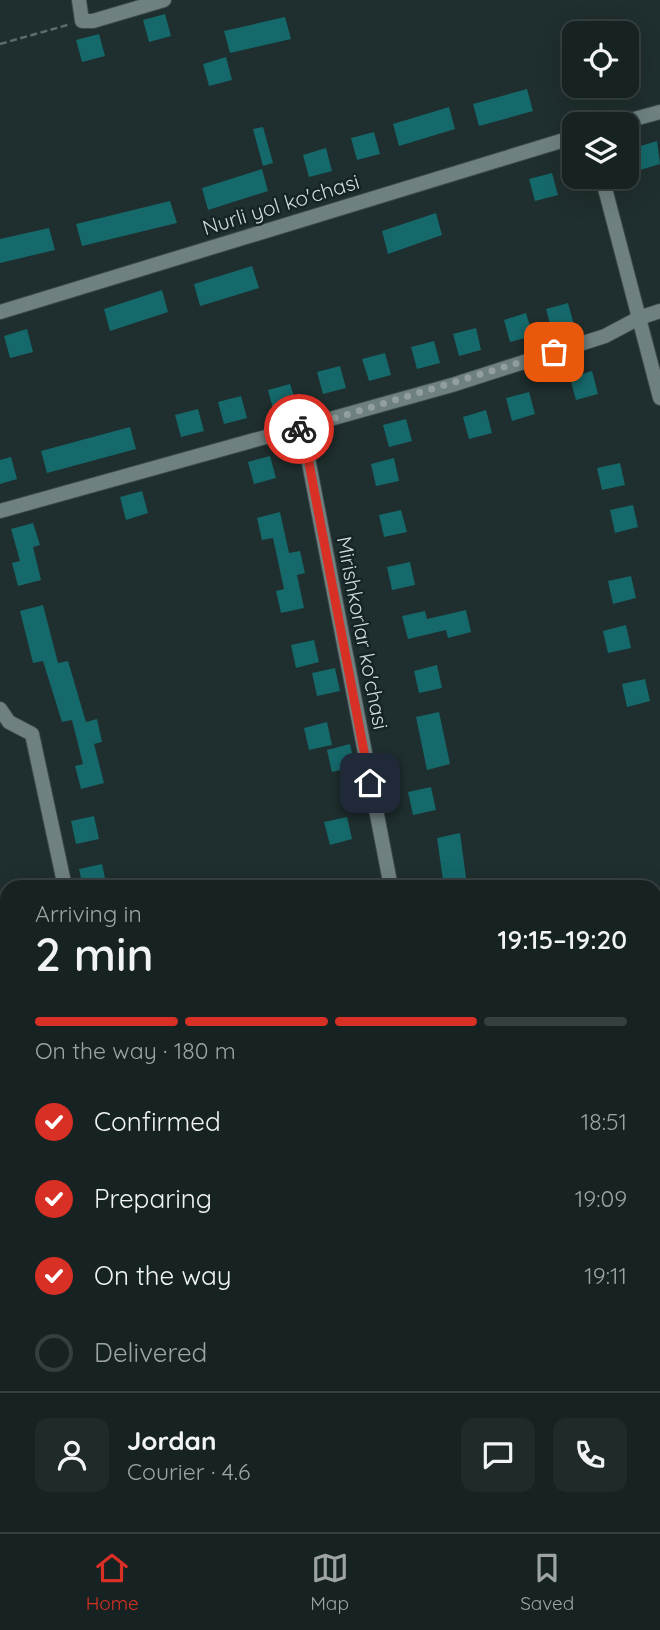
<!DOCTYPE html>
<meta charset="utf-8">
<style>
:root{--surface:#172222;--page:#202a2a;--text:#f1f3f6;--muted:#9ea4a5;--line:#363f40;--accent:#d93025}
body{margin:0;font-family:Quicksand,sans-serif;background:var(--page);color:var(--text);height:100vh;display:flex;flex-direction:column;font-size:26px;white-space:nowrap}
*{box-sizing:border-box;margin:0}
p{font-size:23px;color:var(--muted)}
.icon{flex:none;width:38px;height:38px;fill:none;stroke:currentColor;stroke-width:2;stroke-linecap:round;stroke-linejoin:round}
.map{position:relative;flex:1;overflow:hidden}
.side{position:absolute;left:0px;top:880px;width:662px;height:653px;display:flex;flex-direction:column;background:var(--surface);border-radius:21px 21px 0 0;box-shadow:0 7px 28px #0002,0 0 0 2px var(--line)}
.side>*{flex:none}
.fabs{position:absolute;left:562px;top:21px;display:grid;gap:14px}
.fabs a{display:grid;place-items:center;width:77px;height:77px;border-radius:14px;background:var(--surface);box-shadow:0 7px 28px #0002,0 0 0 2px var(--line);font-size:35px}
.pin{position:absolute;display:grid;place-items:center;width:60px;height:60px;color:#fff;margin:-30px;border-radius:14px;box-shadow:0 4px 10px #0006}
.courier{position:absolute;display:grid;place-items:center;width:70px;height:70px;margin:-35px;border:5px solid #d93025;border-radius:50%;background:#fff;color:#222;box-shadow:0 2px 9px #0007}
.headline em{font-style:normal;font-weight:600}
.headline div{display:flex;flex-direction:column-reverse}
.headline{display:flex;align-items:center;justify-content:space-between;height:119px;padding:0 35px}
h1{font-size:46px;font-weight:600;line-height:52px}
.bar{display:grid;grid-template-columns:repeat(4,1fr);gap:10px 7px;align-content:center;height:84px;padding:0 35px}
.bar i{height:9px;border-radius:5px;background:var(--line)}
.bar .selected{background:var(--accent)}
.bar p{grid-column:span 4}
.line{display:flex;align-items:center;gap:18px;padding:0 35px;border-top:2px solid var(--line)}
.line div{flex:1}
.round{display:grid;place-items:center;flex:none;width:74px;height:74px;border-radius:14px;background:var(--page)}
ol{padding:0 35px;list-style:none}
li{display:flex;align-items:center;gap:21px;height:77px}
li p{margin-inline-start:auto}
li .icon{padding:7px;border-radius:50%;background:var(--accent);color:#fff;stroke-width:4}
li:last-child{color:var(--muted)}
li i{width:38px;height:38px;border:4px solid var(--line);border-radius:50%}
.dock{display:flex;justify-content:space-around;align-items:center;height:98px;border-top:2px solid var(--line);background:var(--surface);font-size:19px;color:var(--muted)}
.dock a{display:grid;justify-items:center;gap:4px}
.dock .selected{color:var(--accent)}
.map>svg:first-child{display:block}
.building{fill:#15696b}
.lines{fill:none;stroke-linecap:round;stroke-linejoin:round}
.minor-casing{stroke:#3c4949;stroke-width:16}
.path{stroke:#5f6c6c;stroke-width:2.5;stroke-dasharray:7 3.5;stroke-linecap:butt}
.minor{stroke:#6e807f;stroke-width:14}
.done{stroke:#939e9e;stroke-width:7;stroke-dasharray:0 12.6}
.route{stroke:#d93025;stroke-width:9}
.labels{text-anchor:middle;stroke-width:5;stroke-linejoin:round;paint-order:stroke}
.street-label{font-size:21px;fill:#d2dbdb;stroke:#152424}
</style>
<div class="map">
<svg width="660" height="1532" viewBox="0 0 660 1532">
<rect width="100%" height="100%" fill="#1f2e2e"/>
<path class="building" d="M165 14 171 36 149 42 143 20Z
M285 17 291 39 230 53 224 31Z
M99 34 105 56 82 62 76 40Z
M226 57 232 80 209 86 203 64Z
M527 89 533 111 479 126 473 104Z
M449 107 455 129 399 146 393 124Z
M263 127 273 163 263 166 253 129Z
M374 132 380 154 357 160 351 138Z
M657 141 660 164 640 170 634 148Z
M326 148 332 171 309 177 303 155Z
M262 169 268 191 208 210 202 188Z
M552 173 558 195 535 201 529 179Z
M170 201 177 223 82 246 76 224Z
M436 213 442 235 388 254 382 231Z
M49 228 55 250 0 263V239Z
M252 266 259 288 200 306 194 284Z
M162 290 168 312 110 331 104 309Z
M568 303 574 325 552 331 546 309Z
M526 313 533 336 510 342 504 320Z
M476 328 481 350 459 356 453 334Z
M27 329 33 352 10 358 4 336Z
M434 341 440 363 417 369 411 347Z
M385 353 391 375 369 381 362 359Z
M340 366 346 388 323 394 317 372Z
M592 371 598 394 576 400 570 378Z
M290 384 297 406 274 412 268 390Z
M529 392 535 414 512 421 506 398Z
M241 396 247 418 224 424 218 402Z
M198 409 204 431 181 437 175 415Z
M486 410 492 433 469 439 463 417Z
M406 419 412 441 389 447 383 425Z
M130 427 136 449 47 473 41 451Z
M270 456 276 478 254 484 248 462Z
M11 457 17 479 0 484V460Z
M394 458 399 481 376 486 371 464Z
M620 463 625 485 602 490 597 468Z
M142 491 148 513 126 520 120 497Z
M633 505 638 527 615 533 610 510Z
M401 510 407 532 384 537 379 515Z
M280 512 289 553 300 551 305 573 297 575 304 608 281 613 276 591 284 589 273 538 262 540 257 518Z
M33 523 40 545 33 547 41 580 18 586 12 563 20 561 11 529Z
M410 562 415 585 392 590 387 567Z
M631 576 636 598 613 604 608 581Z
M43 605 58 663 68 661 86 722 97 719 102 742 94 744 104 783 81 789 75 766 83 764 72 720 62 722 43 661 33 663 20 611Z
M466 610 471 632 448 638 446 630 408 639 402 616 425 611 427 619Z
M626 625 631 648 608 653 603 631Z
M314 640 319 662 296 668 291 645Z
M437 665 442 688 419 693 414 671Z
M335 668 340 691 317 696 312 673Z
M645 679 650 701 627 707 622 684Z
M439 712 450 764 427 770 416 717Z
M327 722 332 745 309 750 304 728Z
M350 744 355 767 332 772 327 750Z
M431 787 436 810 413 815 408 792Z
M94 816 99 839 76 844 71 821Z
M347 817 352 839 330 845 324 822Z
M460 833 467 885 444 887 437 838Z
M102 864 107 887H83L79 869Z"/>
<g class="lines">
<defs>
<path id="minor" d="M79 0 82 21H93L164 0
M616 124 660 112
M602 177 660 398
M0 312 574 137
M299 428 308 458 391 887
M0 511 452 385 605 336 639 318 660 311
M0 709 9 722 32 734 65 887
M654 1273 660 1271
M0 1416 7 1414
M202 1526 203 1532
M532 1526 534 1532"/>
</defs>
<use href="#minor" class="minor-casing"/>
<path class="path" d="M0 44 71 24"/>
<use href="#minor" class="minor"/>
</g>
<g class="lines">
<path class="done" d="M299 429 554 352"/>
<path class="route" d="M299 429 308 458 370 783"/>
</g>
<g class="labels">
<g class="street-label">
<text transform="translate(281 205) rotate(-17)" y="7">Nurli yol ko'chasi</text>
<text transform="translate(362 633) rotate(79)" y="7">Mirishkorlar ko'chasi</text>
</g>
</g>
</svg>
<div class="fabs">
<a><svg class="icon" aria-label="locate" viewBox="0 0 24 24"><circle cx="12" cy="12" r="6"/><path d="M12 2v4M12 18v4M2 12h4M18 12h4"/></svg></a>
<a><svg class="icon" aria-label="layers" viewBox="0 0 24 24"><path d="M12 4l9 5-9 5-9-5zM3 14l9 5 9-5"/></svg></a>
</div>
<div class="pin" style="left:554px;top:352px;background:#ea580c"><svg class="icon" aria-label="bag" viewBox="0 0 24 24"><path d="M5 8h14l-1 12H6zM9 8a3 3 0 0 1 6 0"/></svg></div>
<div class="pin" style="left:370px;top:783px;background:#1f2937"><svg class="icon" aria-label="home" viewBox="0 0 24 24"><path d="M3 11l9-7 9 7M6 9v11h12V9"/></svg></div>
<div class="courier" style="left:299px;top:429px"><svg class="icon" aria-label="bike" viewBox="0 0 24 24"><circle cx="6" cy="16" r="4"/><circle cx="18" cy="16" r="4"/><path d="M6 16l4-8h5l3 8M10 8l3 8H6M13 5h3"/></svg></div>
<section class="side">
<div class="headline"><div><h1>2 min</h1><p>Arriving in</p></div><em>19:15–19:20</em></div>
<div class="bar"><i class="selected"></i><i class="selected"></i><i class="selected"></i><i></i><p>On the way · 180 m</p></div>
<ol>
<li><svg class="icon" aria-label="check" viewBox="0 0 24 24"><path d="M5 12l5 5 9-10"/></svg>Confirmed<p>18:51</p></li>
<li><svg class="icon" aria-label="check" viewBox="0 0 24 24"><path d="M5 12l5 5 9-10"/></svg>Preparing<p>19:09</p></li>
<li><svg class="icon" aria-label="check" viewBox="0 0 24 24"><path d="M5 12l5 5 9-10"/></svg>On the way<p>19:11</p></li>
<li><i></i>Delivered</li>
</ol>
<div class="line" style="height:126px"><a class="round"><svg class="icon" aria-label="person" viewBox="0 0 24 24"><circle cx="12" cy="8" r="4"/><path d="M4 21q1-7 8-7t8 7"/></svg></a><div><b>Jordan</b><p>Courier · 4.6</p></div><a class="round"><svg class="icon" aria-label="chat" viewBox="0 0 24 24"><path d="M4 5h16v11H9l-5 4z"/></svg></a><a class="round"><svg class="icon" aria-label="phone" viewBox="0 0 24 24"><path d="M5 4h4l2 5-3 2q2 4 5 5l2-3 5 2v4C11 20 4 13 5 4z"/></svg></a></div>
</section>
</div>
<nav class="dock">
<a class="selected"><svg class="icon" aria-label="home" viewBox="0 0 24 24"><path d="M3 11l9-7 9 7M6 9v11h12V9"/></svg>Home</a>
<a><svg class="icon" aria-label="map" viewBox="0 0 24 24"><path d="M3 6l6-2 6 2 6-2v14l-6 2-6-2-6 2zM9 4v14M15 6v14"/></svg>Map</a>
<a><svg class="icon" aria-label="saved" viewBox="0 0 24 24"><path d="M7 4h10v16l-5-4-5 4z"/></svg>Saved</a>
</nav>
